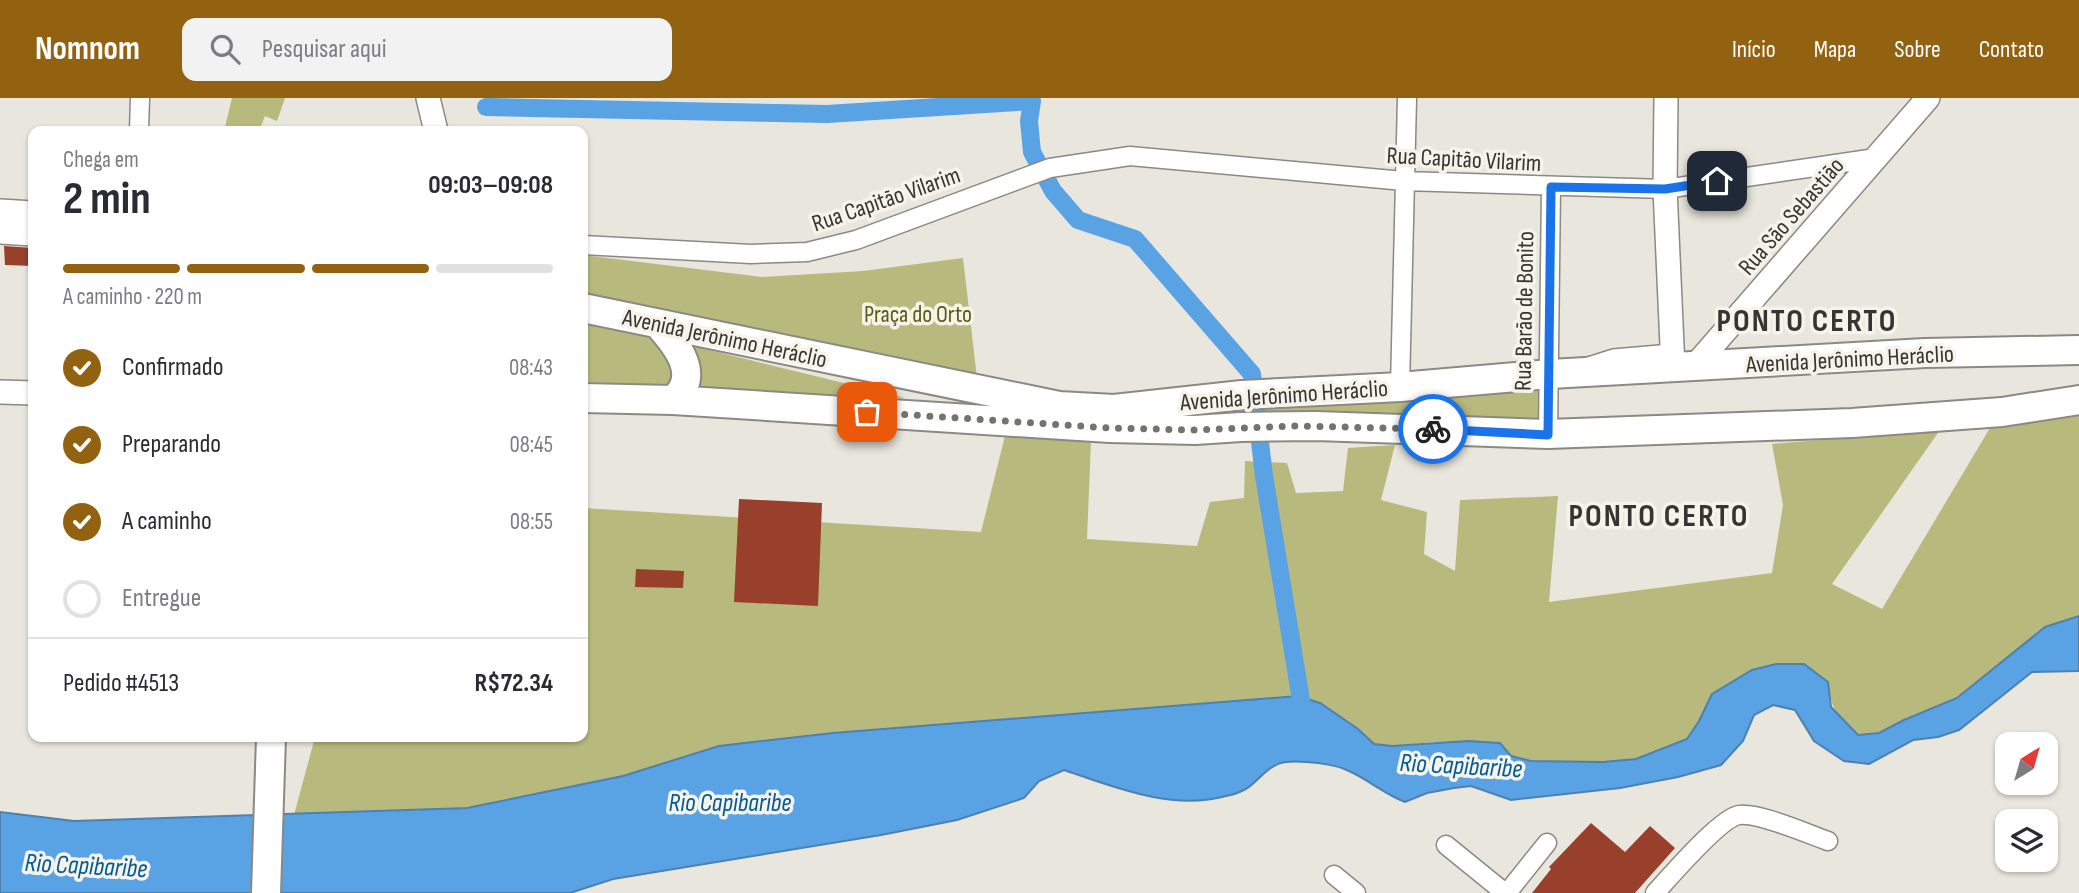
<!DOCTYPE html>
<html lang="pt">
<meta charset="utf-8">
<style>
:root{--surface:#fff;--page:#f2f2f3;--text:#2b2b33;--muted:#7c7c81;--line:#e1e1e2;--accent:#926211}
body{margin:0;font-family:"Sofia Sans Condensed",sans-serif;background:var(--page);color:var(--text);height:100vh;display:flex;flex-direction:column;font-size:26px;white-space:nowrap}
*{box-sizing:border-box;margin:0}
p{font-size:23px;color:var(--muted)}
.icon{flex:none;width:38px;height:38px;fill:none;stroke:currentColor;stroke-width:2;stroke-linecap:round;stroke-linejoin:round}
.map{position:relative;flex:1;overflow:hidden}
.details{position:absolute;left:28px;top:28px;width:560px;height:616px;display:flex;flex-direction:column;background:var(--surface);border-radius:14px;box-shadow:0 2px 5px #0004}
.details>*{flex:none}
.needle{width:46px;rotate:37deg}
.fabs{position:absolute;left:1995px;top:634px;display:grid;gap:14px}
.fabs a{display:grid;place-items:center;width:63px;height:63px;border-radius:14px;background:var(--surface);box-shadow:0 2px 5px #0004;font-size:35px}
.pin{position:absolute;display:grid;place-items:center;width:60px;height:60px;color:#fff;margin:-30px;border-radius:14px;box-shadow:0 4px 10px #0006}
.courier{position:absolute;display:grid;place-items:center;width:70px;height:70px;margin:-35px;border:5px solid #1a73e8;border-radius:50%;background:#fff;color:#222;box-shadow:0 2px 9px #0007}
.headline em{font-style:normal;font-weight:700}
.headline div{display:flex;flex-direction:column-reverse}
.headline{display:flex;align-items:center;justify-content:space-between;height:119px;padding:0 35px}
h1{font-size:46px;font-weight:700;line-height:52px}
.bar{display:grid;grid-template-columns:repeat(4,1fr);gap:10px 7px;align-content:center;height:84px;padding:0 35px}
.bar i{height:9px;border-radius:5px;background:var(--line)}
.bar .current{background:var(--accent)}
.bar p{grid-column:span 4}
.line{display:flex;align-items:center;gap:18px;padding:0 35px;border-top:2px solid var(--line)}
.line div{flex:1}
ol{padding:0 35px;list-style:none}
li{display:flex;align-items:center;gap:21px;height:77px}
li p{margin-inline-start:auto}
li .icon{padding:7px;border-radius:50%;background:var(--accent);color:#fff;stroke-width:4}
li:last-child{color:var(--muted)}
li i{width:38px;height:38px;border:4px solid var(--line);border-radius:50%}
header{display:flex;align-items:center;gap:42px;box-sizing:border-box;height:98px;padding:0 35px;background:var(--accent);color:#fff}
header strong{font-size:33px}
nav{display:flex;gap:38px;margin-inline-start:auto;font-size:24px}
.search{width:490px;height:63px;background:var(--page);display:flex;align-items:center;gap:18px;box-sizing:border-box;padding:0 24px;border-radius:14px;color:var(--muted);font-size:26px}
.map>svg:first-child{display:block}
.green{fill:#b8ba7d}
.water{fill:#59a2e4;stroke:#4e81af;stroke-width:2}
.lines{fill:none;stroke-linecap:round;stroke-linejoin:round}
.canal{stroke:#59a2e4;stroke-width:18}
.building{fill:#98402c}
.service-casing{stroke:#8b8981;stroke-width:12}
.minor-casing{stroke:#8b8981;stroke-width:21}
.tertiary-casing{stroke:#8b8981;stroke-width:26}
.primary-casing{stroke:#8b8981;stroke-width:32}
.service{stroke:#fff;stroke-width:9}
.minor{stroke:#fff;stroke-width:18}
.tertiary{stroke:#fff;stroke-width:23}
.primary{stroke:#fff;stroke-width:28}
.done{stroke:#75736e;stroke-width:7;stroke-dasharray:0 12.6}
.route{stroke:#1a73e8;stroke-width:9}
.labels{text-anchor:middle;stroke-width:7;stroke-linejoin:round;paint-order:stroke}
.street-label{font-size:24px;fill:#363532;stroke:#f6f3ea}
.park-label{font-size:24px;fill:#5a5b11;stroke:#f6f3ea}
.water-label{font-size:26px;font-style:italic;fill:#025a97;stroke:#f6f3ea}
.district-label{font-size:32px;font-weight:bold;letter-spacing:2px;fill:#363532;stroke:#f6f3ea}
</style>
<header>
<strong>Nomnom</strong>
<div class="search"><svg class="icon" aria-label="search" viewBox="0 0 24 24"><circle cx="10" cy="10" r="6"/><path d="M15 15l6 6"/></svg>Pesquisar aqui</div>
<nav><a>Início</a><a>Mapa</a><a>Sobre</a><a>Contato</a></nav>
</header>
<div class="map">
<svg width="2079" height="795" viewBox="0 0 2079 795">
<rect width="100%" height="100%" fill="#e9e6dd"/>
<path class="green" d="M232 0H285L277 23 265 18 259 33H224Z
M583 157 762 179 863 173 963 160 977 280 583 199Z
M583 221 905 300 583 284Z
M1540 290V323L1172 319 1195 311Z
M2079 318V518L2045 529 1957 600 1910 619 1879 635 1859 637C1836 616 1832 615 1828 584L1712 596 1699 623 1687 641 1636 661 1603 664 1531 663 1433 644 1392 648 1374 646 1358 631 1321 605 1298 598 833 635 719 648 623 678 467 710 294 717 315 639H583V410L981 434 1006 334 1091 343 1087 441 1197 448 1210 404 1244 400 1245 363 1287 365 1296 395 1343 393 1348 350 1395 347 1381 402 1427 414 1424 456 1455 473 1460 402 1558 398 1549 504 1772 475 1783 407 1772 346 1940 332 1832 486 1882 511 1993 325Z"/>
<path class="water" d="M2079 518V573L2032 574 1959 632 1938 639 1913 642 1869 666 1844 663 1814 643 1795 612 1773 607 1754 617 1743 643 1721 667 1678 679 1620 690 1511 702 1471 688 1454 690 1427 695 1405 704C1384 696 1369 682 1349 673 1336 666 1301 662 1286 664 1268 666 1259 683 1246 691 1240 694 1232 697 1226 698 1172 713 1114 689 1064 672L1039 683 1024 700 957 722 881 737 613 781 570 795H0V714L74 723 467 710 623 678 719 648 833 635 1298 598 1320 605 1358 631 1374 646 1392 648 1468 643 1500 645 1511 658 1531 663 1603 664 1636 661 1687 641 1699 623 1712 596 1752 572 1776 566H1804L1828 584 1831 609 1858 637 1879 635 1904 622 1957 600 2045 529Z"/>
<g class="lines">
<path class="canal" d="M486 9 827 16 1032 3 1029 23 1032 54 1053 93 1078 122 1135 141 1252 276 1264 378 1304 620"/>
</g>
<path class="building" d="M4 148 33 150V168L5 167Z
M739 401 822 405 818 508 734 504Z
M636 471 684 473 683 490 635 489Z
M1591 725 1625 754 1650 728 1675 750 1635 795H1532L1551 771 1549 769Z"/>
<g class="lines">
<defs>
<path id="service" d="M1588 264 1613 256 1671 251"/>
<path id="minor" d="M139 33 140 0
M583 147 751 156 807 154 856 142 1050 70 1130 58 1404 83 1665 91 1876 60
M1400 289 1407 0
M1548 336 1551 89
M1446 747 1505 795
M1334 777 1356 795
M1507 795 1547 745
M1655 795C1670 779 1720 720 1739 717 1758 714 1808 736 1828 743"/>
<path id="tertiary" d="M428 0 436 33
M1666 0 1665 91 1673 270
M0 113 33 115
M0 134 33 136
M1693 270 1928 0
M0 294 33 295"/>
<path id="primary" d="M583 210 1059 308 1114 311 1242 297 1400 289 1550 276 1925 255 2079 252
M658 226C677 247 702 278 673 302
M583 300 673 302 1110 330 1195 332 1241 329 1316 328 1548 336 1852 325 2002 314 2079 302
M266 795 271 639"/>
</defs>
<use href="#service" class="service-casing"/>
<use href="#minor" class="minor-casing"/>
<use href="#tertiary" class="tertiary-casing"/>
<use href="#primary" class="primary-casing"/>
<use href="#service" class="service"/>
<use href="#minor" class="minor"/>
<use href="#tertiary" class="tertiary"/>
<use href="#primary" class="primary"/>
</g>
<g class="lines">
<path class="done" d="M867 314 1110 330 1195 332 1293 328 1433 331"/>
<path class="route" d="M1433 331 1548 337 1551 89 1665 91 1717 83"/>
</g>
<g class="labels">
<g class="street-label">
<text transform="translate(1464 61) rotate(3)" y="8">Rua Capitão Vilarim</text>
<text transform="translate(886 101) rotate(-19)" y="8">Rua Capitão Vilarim</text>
<text transform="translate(1791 118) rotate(-49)" y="8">Rua São Sebastião</text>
<text transform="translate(1524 213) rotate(-89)" y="8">Rua Barão de Bonito</text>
<text transform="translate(725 240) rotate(12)" y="8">Avenida Jerônimo Heráclio</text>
<text transform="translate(1850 261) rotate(-3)" y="8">Avenida Jerônimo Heráclio</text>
<text transform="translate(1284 297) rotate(-4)" y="8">Avenida Jerônimo Heráclio</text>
</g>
<g class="park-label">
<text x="918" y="224">Praça do Orto</text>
</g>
<g class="water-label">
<text transform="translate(1461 667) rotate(3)" y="9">Rio Capibaribe</text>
<text x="730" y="713">Rio Capibaribe</text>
<text transform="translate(86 767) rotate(3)" y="9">Rio Capibaribe</text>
</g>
<g class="district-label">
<text x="1807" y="233">PONTO CERTO</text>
<text x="1659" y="428">PONTO CERTO</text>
</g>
</g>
</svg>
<div class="fabs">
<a><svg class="needle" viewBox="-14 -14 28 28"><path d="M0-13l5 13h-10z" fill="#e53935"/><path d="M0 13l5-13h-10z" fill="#7c7c81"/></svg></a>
<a><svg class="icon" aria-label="layers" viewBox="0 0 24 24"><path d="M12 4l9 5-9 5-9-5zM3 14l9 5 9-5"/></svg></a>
</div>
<div class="pin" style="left:867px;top:314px;background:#ea580c"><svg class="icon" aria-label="bag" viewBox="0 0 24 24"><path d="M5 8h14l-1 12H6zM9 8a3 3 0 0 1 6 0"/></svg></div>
<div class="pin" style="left:1717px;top:83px;background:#1f2937"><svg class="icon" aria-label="home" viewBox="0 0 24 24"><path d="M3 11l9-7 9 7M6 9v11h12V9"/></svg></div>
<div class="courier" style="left:1433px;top:331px"><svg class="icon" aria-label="bike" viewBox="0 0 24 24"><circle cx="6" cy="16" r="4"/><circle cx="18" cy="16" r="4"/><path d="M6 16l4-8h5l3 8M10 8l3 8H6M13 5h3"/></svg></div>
<section class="details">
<div class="headline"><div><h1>2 min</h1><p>Chega em</p></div><em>09:03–09:08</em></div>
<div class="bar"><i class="current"></i><i class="current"></i><i class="current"></i><i></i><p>A caminho · 220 m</p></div>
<ol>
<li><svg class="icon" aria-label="check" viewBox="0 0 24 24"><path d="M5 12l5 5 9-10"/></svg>Confirmado<p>08:43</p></li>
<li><svg class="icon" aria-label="check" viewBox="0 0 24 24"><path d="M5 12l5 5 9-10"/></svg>Preparando<p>08:45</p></li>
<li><svg class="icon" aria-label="check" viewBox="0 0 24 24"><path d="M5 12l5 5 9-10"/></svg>A caminho<p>08:55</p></li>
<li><i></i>Entregue</li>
</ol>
<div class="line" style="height:91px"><div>Pedido #4513</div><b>R$72.34</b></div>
</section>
</div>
